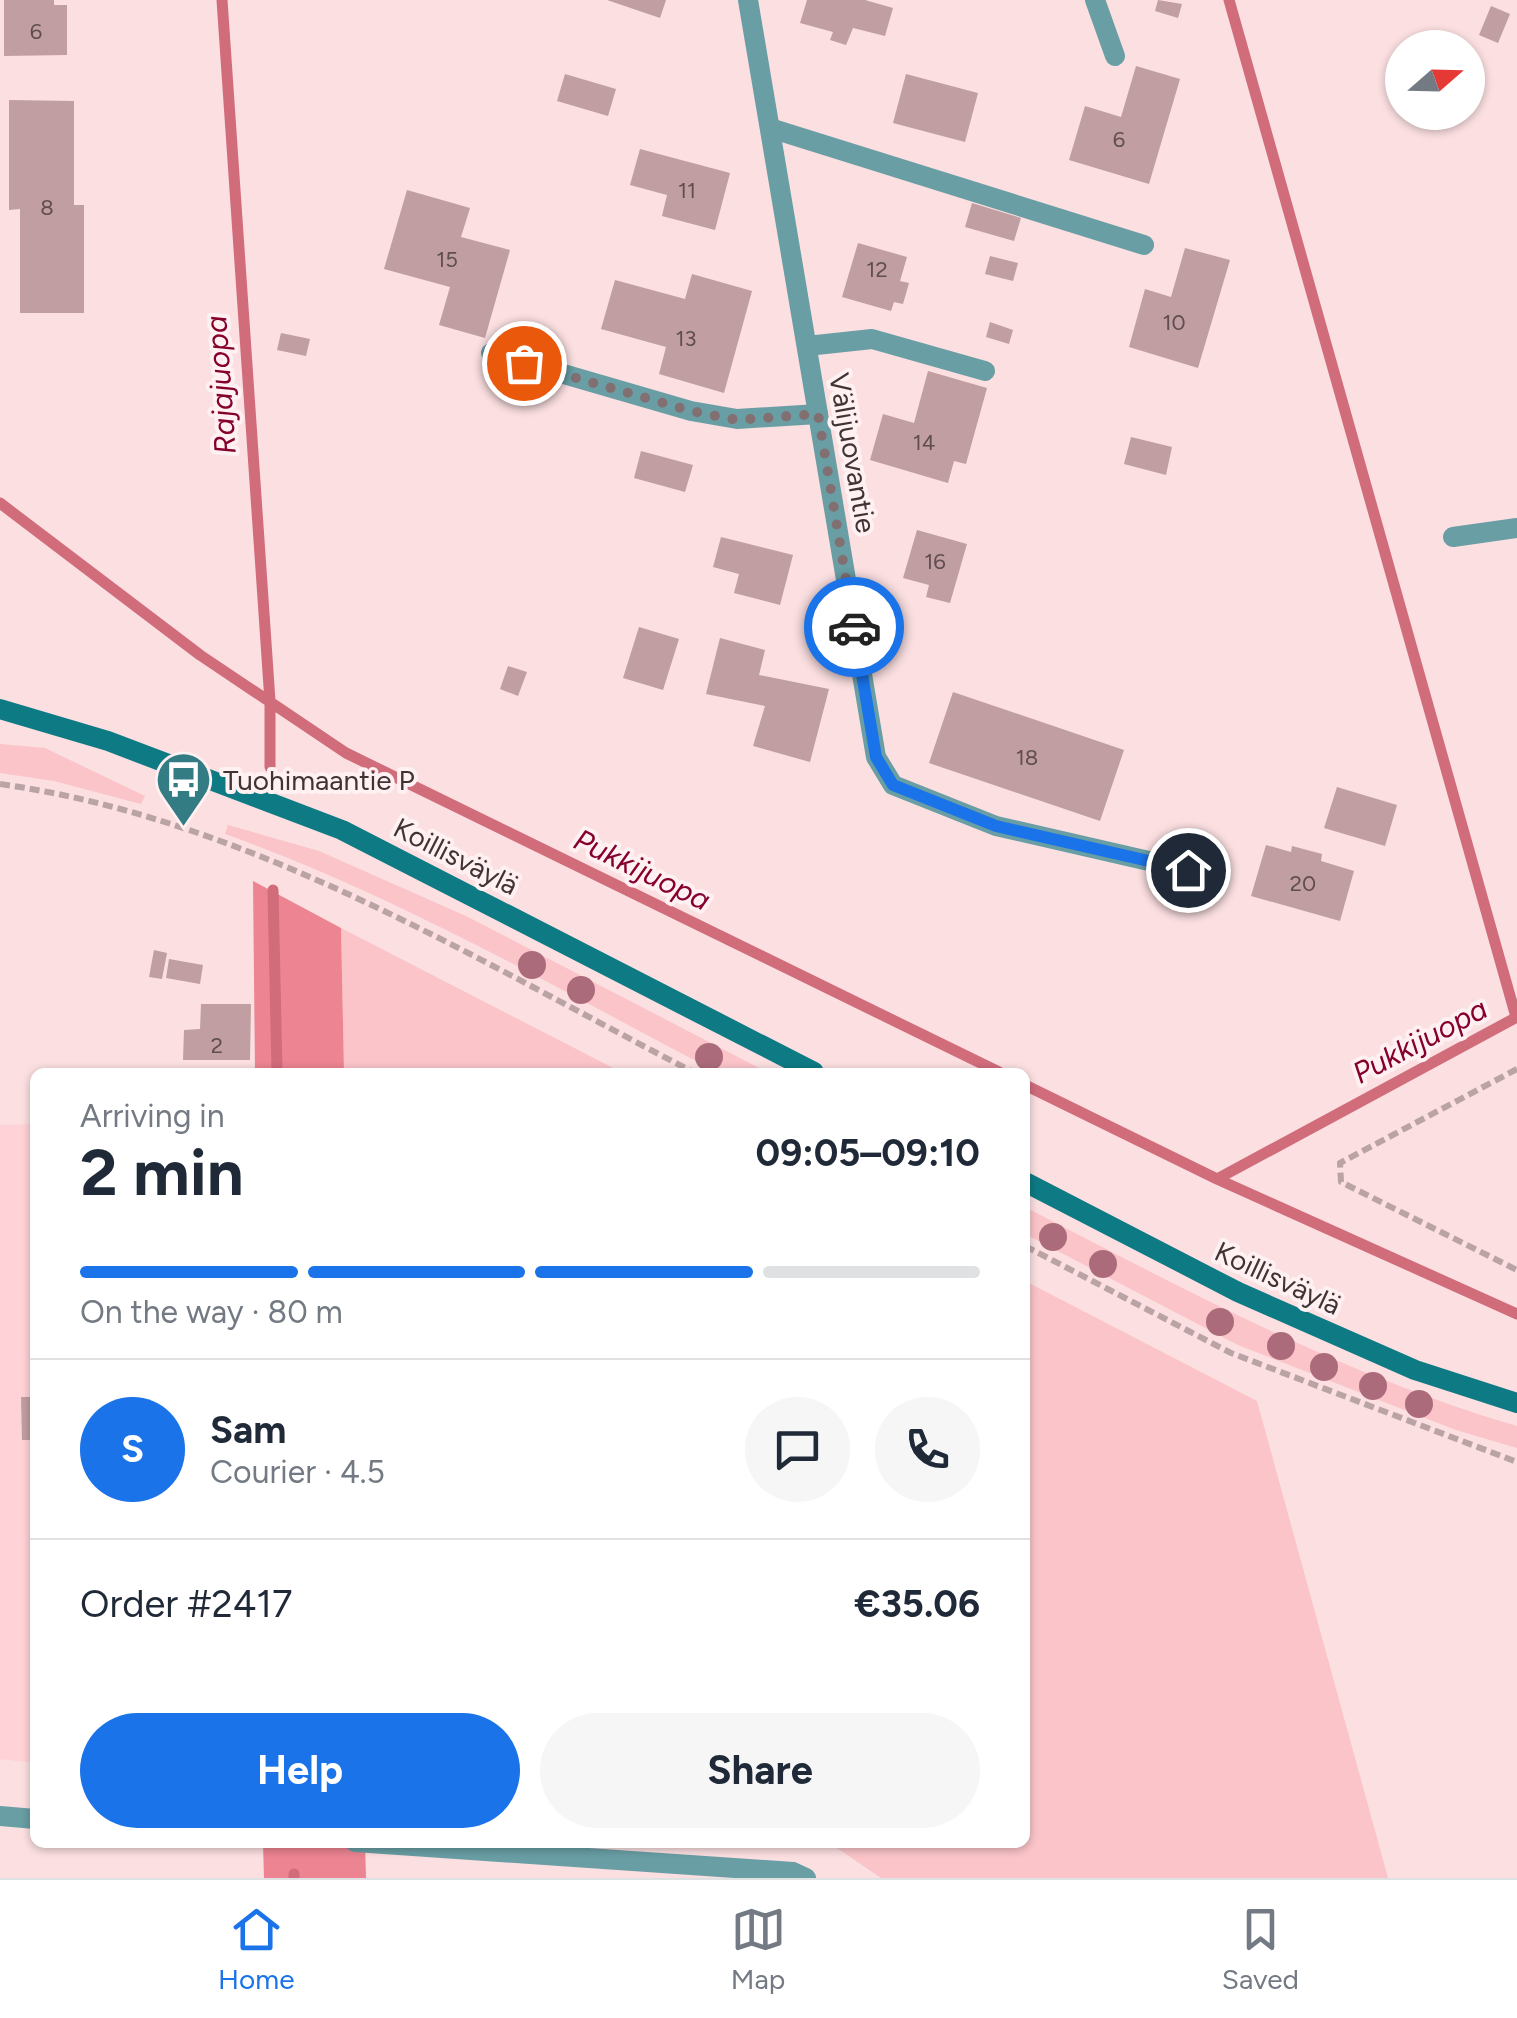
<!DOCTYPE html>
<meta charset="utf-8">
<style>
:root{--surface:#fff;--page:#f6f6f7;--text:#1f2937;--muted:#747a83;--line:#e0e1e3;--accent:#1a73e8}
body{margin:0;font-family:Figtree,sans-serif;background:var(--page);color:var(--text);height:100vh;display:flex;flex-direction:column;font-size:38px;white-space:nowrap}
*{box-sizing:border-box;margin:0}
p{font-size:32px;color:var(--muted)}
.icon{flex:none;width:55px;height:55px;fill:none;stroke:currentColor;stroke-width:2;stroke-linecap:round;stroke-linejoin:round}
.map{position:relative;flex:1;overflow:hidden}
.drawer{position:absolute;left:30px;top:1068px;width:1000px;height:780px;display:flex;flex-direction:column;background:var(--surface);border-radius:15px;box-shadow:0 2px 8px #0004}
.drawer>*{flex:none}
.needle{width:65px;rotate:70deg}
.buttons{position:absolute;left:1385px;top:30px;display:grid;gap:20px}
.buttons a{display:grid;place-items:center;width:100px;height:100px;border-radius:50%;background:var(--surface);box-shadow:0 2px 8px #0004;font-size:50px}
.pin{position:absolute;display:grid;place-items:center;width:85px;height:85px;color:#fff;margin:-42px;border:5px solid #fff;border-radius:50%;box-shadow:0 2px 10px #0007}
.courier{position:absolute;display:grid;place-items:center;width:100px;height:100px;margin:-50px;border:8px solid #1a73e8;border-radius:50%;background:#fff;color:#222;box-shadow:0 2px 12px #0007}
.headline em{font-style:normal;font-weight:700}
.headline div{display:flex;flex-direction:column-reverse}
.headline{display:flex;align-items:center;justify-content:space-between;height:170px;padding:0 50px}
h1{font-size:65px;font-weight:700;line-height:75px}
.bar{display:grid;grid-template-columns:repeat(4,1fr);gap:15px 10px;align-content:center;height:120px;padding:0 50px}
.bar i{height:12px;border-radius:8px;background:var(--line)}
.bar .on{background:var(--accent)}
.bar p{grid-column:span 4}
.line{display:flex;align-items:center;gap:25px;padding:0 50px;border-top:2px solid var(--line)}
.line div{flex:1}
.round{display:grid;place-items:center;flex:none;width:105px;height:105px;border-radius:52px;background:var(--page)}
.cta{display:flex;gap:20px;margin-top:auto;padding:20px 50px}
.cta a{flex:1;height:115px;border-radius:60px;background:var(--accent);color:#fff;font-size:40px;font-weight:700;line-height:115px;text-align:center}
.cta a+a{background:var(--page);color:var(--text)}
.tabs{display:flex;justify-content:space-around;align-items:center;height:140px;border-top:2px solid var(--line);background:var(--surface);font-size:28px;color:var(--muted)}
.tabs a{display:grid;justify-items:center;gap:5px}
.tabs .on{color:var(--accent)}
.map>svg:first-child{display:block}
.built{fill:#fed2d6}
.green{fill:#fac4c9}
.forest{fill:#ec8492}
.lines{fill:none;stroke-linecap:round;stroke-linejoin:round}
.stream{stroke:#d16c7b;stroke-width:11}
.building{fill:#c09ea1}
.path{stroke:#baa3a5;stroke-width:6;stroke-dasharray:10 5;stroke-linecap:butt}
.lane{stroke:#689ea4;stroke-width:20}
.street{stroke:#689ea4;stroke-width:20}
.secondary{stroke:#0e7a84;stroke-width:20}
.tree{fill:#ac6b7b}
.done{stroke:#826f71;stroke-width:10;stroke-dasharray:0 18}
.route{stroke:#1a73e8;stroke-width:12}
.labels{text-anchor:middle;stroke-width:8;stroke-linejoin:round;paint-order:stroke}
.number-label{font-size:22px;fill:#614e50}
.street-label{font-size:28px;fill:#413335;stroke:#fff0f1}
.poi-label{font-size:28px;fill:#413335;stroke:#fff0f1;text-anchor:start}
.water-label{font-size:30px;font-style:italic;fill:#85002e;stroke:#fff0f1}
</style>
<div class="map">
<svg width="1517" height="1878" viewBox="0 0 1517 1878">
<rect width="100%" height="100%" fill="#fbdfe1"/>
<path class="built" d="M35 1124V1763L0 1759V1125Z"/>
<path class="green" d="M0 744 45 748 145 796 141 804 54 781 0 773Z
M228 825 319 851 468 917 767 1072H717C556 988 397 895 225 834Z
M341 928 621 1072H344Z
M1025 1207C1183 1289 1345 1376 1517 1426V1448L1456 1430 1238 1345 1025 1234Z
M1025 1281 1257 1401 1388 1878H881L834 1846 768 1843 1025 1842Z"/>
<path class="forest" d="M253 881 341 928 344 1072H255Z
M263 1843H365L366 1878H264Z"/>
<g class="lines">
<path class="stream" d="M222 0 270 701V767
M1229 0 1516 1017
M0 503 200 655 346 753 999 1072
M273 890 277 1072
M1025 1085 1217 1179 1517 1017
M1217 1179 1517 1314
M294 1874V1878"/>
</g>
<path class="building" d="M4 0H54V5H67V55L4 56Z
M607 0H666L660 18Z
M807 0H865L893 8 885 36 853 28 846 45 830 40 833 32 800 23Z
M1158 0 1182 4 1178 18 1155 11Z
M1491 6 1510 14 1498 43 1479 35Z
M1136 66 1180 79 1149 184 1069 160 1085 106 1121 117Z
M565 74 616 89 608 116 557 101Z
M906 74 978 93 965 142 893 123Z
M9 100 74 101V205H84V313H20V209L9 210Z
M640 149 730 173 715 230 662 216 667 195 630 185Z
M407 190 470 208 461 237 510 250 485 338 439 325 450 287 384 269Z
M972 203 1021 218 1014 241 965 227Z
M858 243 907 257 900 281 909 283 903 304 894 302 891 311 842 297Z
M1185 248 1230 260 1198 368 1129 347 1145 289 1171 297Z
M990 256 1018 263 1013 281 985 274Z
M692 274 752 291 724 393 659 374 666 347 601 329 615 280 685 299Z
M990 322 1013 330 1009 344 986 337Z
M281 333 310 339 306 356 277 350Z
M928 371 987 388 966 464 954 461 948 483 870 460 883 414 914 423Z
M1131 437 1172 447 1166 475 1124 464Z
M641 451 693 465 685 492 634 478Z
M917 530 967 544 950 603 926 597 929 585 903 578Z
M721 537 793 555 780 605 734 593 739 574 713 567Z
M639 627 679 639 663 690 623 678Z
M720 638 765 650 759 675 829 689 810 762 753 746 765 706 706 694Z
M508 666 527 672 518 696 500 689Z
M953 692 1124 750 1100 821 929 763Z
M1337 787 1397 805 1385 846 1324 828Z
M1266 845 1291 852 1292 846 1322 854 1321 861 1354 871 1340 921 1251 896Z
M154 950 167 953 162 979 149 977Z
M169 959 203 965 200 984 166 978Z
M201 1004H251L250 1060H183L184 1030 200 1029Z
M21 1397H35V1440H22Z"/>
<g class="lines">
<path class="path" d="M0 784C249 819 473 958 693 1072
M1517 1069 1340 1163 1341 1182 1517 1270
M1025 1246 1231 1353 1517 1462"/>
<path class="lane" d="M1095 0 1115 56
M770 128 1144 245
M807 346 872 339 985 371
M491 353 691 411 737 419 818 414"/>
<path class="street" d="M748 0 876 757 893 785 996 826 1188 870
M1453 537 1517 528
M0 1816 35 1819
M355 1842 793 1872 806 1878"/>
<path class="secondary" d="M0 709 108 741 342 830 814 1072
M1025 1182 1238 1292 1415 1370 1517 1403"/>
</g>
<g class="tree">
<circle cx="532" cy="965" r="14"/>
<circle cx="581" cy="990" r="14"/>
<circle cx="709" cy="1057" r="14"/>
<circle cx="1053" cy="1237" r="14"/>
<circle cx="1103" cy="1264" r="14"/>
<circle cx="1220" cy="1322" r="14"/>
<circle cx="1281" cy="1346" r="14"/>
<circle cx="1324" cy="1367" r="14"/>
<circle cx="1373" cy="1386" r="14"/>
<circle cx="1419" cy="1404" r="14"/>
</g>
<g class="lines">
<path class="done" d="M524 363 691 411 737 420 818 414 854 627"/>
<path class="route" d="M854 627 876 757 893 785 996 826 1188 870"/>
</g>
<defs>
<symbol id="bus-pin" viewBox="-11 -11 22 30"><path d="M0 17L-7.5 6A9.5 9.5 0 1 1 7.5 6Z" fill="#347c84" stroke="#fff0f1"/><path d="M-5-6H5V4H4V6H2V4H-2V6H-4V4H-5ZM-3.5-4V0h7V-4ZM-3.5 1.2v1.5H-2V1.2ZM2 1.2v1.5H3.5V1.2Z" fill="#fff"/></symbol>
</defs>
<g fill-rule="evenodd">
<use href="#bus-pin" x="152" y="748" width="63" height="86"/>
</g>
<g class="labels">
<g class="number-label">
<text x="36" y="39">6</text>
<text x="1119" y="147">6</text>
<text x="687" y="198">11</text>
<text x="47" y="215">8</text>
<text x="447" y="267">15</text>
<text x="877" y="277">12</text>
<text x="1174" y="330">10</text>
<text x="686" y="346">13</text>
<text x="924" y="450">14</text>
<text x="935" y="569">16</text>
<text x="1027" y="765">18</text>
<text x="1303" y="891">20</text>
<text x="217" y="1053">2</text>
</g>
<g class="street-label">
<text transform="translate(853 453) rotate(80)" y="10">Välijuovantie</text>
<text transform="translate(456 856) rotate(27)" y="10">Koillisväylä</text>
<text transform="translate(1278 1278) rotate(25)" y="10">Koillisväylä</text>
</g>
<g class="poi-label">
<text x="223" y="790">Tuohimaantie P</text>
</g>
<g class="water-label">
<text transform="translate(221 385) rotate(-94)" y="10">Rajajuopa</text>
<text transform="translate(642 870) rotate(26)" y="10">Pukkijuopa</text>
<text transform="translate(1420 1041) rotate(-28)" y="10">Pukkijuopa</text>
</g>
</g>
</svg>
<div class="buttons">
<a><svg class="needle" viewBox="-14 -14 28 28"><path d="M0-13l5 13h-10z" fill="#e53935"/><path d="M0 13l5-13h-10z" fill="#747a83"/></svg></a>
</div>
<div class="pin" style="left:524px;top:363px;background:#ea580c"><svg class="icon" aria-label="bag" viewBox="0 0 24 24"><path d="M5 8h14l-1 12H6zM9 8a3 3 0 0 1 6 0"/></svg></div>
<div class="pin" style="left:1188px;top:870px;background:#1f2937"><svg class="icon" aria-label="home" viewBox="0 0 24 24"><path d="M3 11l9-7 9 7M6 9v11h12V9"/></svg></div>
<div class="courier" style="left:854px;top:627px"><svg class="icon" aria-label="car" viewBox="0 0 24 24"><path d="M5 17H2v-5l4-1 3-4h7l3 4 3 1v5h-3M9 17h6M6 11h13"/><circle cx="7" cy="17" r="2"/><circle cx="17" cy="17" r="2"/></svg></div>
<section class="drawer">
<div class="headline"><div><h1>2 min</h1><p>Arriving in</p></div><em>09:05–09:10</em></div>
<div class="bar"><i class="on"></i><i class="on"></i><i class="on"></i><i></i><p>On the way · 80 m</p></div>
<div class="line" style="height:180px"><b class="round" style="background:var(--accent);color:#fff">S</b><div><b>Sam</b><p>Courier · 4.5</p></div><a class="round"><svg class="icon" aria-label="chat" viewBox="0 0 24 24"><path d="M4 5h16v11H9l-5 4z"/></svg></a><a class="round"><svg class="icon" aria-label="phone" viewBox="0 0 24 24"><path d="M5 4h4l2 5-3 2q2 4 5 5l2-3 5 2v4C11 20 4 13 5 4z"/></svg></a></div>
<div class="line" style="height:130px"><div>Order #2417</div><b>€35.06</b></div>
<div class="cta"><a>Help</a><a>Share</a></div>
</section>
</div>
<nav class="tabs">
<a class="on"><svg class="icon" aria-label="home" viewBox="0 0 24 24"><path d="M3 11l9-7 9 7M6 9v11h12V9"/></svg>Home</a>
<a><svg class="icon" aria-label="map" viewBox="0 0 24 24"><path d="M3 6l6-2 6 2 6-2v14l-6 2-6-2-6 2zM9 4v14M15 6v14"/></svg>Map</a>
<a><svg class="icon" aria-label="saved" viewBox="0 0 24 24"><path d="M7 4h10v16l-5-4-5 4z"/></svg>Saved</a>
</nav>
